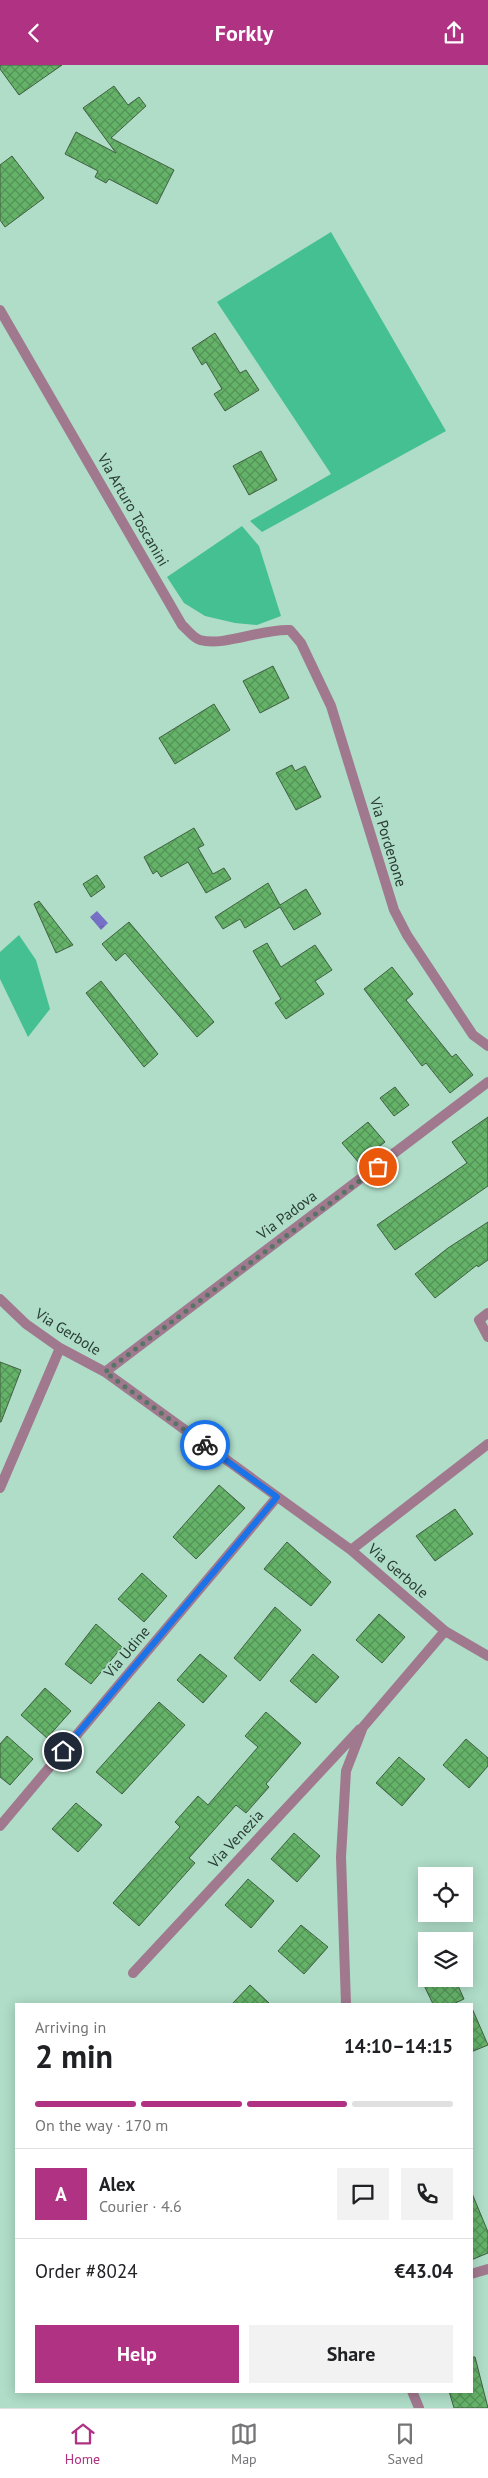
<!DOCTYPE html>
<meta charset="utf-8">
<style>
:root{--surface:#fff;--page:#f2f2f2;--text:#202124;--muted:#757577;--line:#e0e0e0;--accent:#af3283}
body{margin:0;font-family:"PT Sans",sans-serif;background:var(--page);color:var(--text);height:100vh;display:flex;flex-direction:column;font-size:19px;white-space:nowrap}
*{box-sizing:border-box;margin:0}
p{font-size:16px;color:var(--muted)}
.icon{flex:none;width:28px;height:28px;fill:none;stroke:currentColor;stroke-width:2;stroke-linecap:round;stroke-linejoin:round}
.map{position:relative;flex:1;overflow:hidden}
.panel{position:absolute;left:15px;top:1938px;width:458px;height:390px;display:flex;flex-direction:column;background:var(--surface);border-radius:0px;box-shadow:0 2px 12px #0003}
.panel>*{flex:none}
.buttons{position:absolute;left:418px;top:1802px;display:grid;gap:10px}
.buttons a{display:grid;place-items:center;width:55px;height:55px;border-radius:0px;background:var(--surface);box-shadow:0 2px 12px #0003;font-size:25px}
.pin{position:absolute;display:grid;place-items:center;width:42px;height:42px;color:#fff;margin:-21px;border:2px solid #fff;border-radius:50%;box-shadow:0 1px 5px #0007}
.courier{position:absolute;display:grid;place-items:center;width:50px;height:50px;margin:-25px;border:4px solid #1a73e8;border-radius:50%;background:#fff;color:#222;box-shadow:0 1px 6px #0007}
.head em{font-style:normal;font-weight:600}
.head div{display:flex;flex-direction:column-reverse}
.head{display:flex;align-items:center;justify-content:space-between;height:85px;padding:0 20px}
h1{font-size:32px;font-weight:600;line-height:38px}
.bar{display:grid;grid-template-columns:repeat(4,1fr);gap:8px 5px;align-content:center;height:60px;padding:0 20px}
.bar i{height:6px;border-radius:4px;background:var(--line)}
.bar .selected{background:var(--accent)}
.bar p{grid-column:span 4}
.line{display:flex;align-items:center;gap:12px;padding:0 20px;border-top:1px solid var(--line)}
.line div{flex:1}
.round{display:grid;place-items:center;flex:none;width:52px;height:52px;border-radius:0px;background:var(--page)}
.action{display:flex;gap:10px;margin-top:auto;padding:10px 20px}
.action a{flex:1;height:58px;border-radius:0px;background:var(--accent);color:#fff;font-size:20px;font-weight:600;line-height:58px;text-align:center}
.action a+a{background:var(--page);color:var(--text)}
header{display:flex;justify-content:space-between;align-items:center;height:65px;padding:0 20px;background:var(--accent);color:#fff;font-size:22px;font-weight:600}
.dock{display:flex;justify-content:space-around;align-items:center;height:70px;border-top:1px solid var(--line);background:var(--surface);font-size:14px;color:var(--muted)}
.dock a{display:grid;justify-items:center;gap:2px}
.dock .selected{color:var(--accent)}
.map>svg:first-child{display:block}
.grass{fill:#45c093}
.water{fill:url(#water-ripples)}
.building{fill:url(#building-cross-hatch);stroke:#425f42}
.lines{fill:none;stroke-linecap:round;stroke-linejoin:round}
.street{stroke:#a1798f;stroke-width:10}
.done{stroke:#587467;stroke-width:5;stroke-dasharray:0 9}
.route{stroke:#1a73e8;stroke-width:6}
.labels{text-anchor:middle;stroke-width:4;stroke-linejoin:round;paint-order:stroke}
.street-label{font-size:15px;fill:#293b33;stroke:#afddc8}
</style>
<header><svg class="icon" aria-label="back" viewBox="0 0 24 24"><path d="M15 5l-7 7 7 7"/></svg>Forkly<svg class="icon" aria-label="share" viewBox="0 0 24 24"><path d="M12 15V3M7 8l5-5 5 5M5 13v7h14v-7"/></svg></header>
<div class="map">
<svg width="488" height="2343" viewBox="0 0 488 2343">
<defs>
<pattern id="water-ripples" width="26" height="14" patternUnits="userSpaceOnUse" patternTransform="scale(1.25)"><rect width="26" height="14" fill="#7770c7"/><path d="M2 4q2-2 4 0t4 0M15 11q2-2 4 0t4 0" fill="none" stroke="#625da2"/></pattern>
<pattern id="building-cross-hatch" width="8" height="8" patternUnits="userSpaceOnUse" patternTransform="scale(1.25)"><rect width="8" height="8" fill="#65b369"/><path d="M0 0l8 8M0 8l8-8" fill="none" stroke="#539357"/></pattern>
</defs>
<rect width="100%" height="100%" fill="#afddc8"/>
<path class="grass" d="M331 167 446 366 262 467 250 456 331 409 217 237Z
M242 461 259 481 281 551 257 560 235 558 205 551 184 538 167 512Z
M19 870 36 895 50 944 28 972 0 914V887Z"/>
<path class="water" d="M97 846 108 858 101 865 90 852Z"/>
<path class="building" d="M0 0H62L19 30 0 4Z
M114 21 128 40 139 32 146 41 111 73 174 105 157 139 109 114 106 118 95 112 98 106 65 89 76 67 116 88 83 43Z
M12 91 44 133 5 162 0 155V100Z
M215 268 240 308 246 305 259 325 225 346 214 329 222 324 206 297 202 300 192 283Z
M261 386 277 415 249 430 233 401Z
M273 601 289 633 260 648 243 616Z
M214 639 230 665 175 699 159 673Z
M292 700 295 706 305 701 321 732 296 745 276 708Z
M194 763 204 780 198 783 213 809 224 803 231 814 206 828 188 797 161 812 157 806 153 809 144 792Z
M97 810 105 822 91 832 83 819Z
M268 818 280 840 306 824 321 849 294 865 280 842 245 863 240 854 223 864 215 852Z
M39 836 73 880 56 888 34 839Z
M129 857 214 957 197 972 125 888 116 896 102 879Z
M267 878 281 902 315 880 332 905 315 916 324 929 286 954 275 938 281 934 253 886Z
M392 902 413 929 406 935 452 992 456 989 473 1010 450 1028 426 998 422 1001 364 924Z
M101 916 158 989 144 1002 86 928Z
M395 1022 409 1040 394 1051 380 1033Z
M488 1052V1121L395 1185 377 1160 467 1098 452 1077Z
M368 1057 385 1077 359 1098 342 1078Z
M488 1157V1195L478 1202 477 1200 435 1233 415 1209 448 1183Z
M0 1297 21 1305 1 1357H0Z
M219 1420 245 1443 196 1494 173 1472Z
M455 1444 473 1469 435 1496 416 1471Z
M287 1477 331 1517 311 1541 264 1504Z
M142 1508 167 1531 144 1557 118 1534Z
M275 1542 301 1565 260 1616 234 1593Z
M379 1549 405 1572 382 1598 356 1575Z
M96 1559 122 1582 91 1619 65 1599Z
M200 1589 227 1611 203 1638 177 1615Z
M313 1589 339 1612 316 1638 290 1616Z
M45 1623 71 1646 47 1673 21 1650Z
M159 1637 185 1660 122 1729 96 1707Z
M266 1647 301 1678 266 1719 269 1722 246 1748 236 1740 189 1793 195 1798 139 1861 113 1838 180 1762 175 1757 198 1731 208 1740 258 1682 245 1671Z
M7 1671 33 1694 10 1720 0 1712V1679Z
M466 1674 488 1693V1701L469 1723 443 1700Z
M399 1692 425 1714 402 1741 376 1718Z
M76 1738 102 1760 78 1787 52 1764Z
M294 1768 320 1791 297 1817 271 1794Z
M248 1814 274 1836 251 1863 225 1840Z
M301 1860 328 1882 304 1909 278 1886Z
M421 1914H455L464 1934 453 1939H433Z
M250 1920 270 1939H232Z
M471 1941 488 1980 471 1987Z
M471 2126 488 2167V2188L471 2195Z
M471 2292H475L488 2343H454L449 2326H471Z"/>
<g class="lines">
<path class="street" d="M0 245 182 560C187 564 193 573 200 575 224 582 263 563 290 565L301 578 331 641 394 845 407 870 473 970 488 981
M0 1234 26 1259 60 1283 105 1307 351 1485 445 1566 488 1591
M488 1248 479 1255 488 1272
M105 1307 488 1017
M0 1423 60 1283
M351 1485 488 1379
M0 1761 277 1432
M133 1908 360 1664
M346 1939 341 1792 346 1706 363 1662 445 1566
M471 2209 488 2204
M412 2326 419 2343"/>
</g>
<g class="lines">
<path class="done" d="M205 1380 105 1307 378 1102"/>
<path class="route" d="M63 1686 277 1432 205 1380"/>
</g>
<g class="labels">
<g class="street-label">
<text transform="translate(133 445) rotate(60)" y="5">Via Arturo Toscanini</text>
<text transform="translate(388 777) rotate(73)" y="5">Via Pordenone</text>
<text transform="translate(287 1150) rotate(-37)" y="5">Via Padova</text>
<text transform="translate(68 1267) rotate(32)" y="5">Via Gerbole</text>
<text transform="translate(398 1506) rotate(41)" y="5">Via Gerbole</text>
<text transform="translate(127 1587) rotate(-50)" y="5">Via Udine</text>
<text transform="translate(236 1774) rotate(-47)" y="5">Via Venezia</text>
</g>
</g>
</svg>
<div class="buttons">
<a><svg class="icon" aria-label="locate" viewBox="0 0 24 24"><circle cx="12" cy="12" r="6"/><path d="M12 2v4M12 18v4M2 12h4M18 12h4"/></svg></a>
<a><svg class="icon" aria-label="layers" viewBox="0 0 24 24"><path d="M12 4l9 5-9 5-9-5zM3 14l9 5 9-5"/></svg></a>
</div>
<div class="pin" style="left:378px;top:1102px;background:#ea580c"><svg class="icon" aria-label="bag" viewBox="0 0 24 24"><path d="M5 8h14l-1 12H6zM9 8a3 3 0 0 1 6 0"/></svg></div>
<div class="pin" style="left:63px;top:1686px;background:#1f2937"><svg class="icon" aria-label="home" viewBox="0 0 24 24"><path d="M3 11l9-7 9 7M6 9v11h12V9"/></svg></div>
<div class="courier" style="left:205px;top:1380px"><svg class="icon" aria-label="bike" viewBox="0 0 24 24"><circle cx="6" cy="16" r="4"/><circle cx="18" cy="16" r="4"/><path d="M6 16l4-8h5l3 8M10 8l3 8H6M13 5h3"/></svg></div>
<section class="panel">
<div class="head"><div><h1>2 min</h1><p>Arriving in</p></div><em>14:10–14:15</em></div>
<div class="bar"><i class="selected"></i><i class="selected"></i><i class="selected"></i><i></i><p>On the way · 170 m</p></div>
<div class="line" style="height:90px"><b class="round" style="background:var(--accent);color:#fff">A</b><div><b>Alex</b><p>Courier · 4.6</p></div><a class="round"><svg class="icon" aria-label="chat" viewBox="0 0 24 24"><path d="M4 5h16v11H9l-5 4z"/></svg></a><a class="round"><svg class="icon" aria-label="phone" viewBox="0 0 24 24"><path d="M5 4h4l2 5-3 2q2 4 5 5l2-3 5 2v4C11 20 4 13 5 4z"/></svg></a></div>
<div class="line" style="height:65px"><div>Order #8024</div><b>€43.04</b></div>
<div class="action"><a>Help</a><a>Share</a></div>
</section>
</div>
<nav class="dock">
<a class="selected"><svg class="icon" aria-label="home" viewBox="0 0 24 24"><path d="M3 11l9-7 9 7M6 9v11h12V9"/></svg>Home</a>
<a><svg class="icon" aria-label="map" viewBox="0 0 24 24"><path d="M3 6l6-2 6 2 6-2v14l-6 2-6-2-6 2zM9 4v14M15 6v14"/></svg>Map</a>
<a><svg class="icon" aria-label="saved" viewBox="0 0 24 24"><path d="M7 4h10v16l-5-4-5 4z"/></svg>Saved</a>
</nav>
